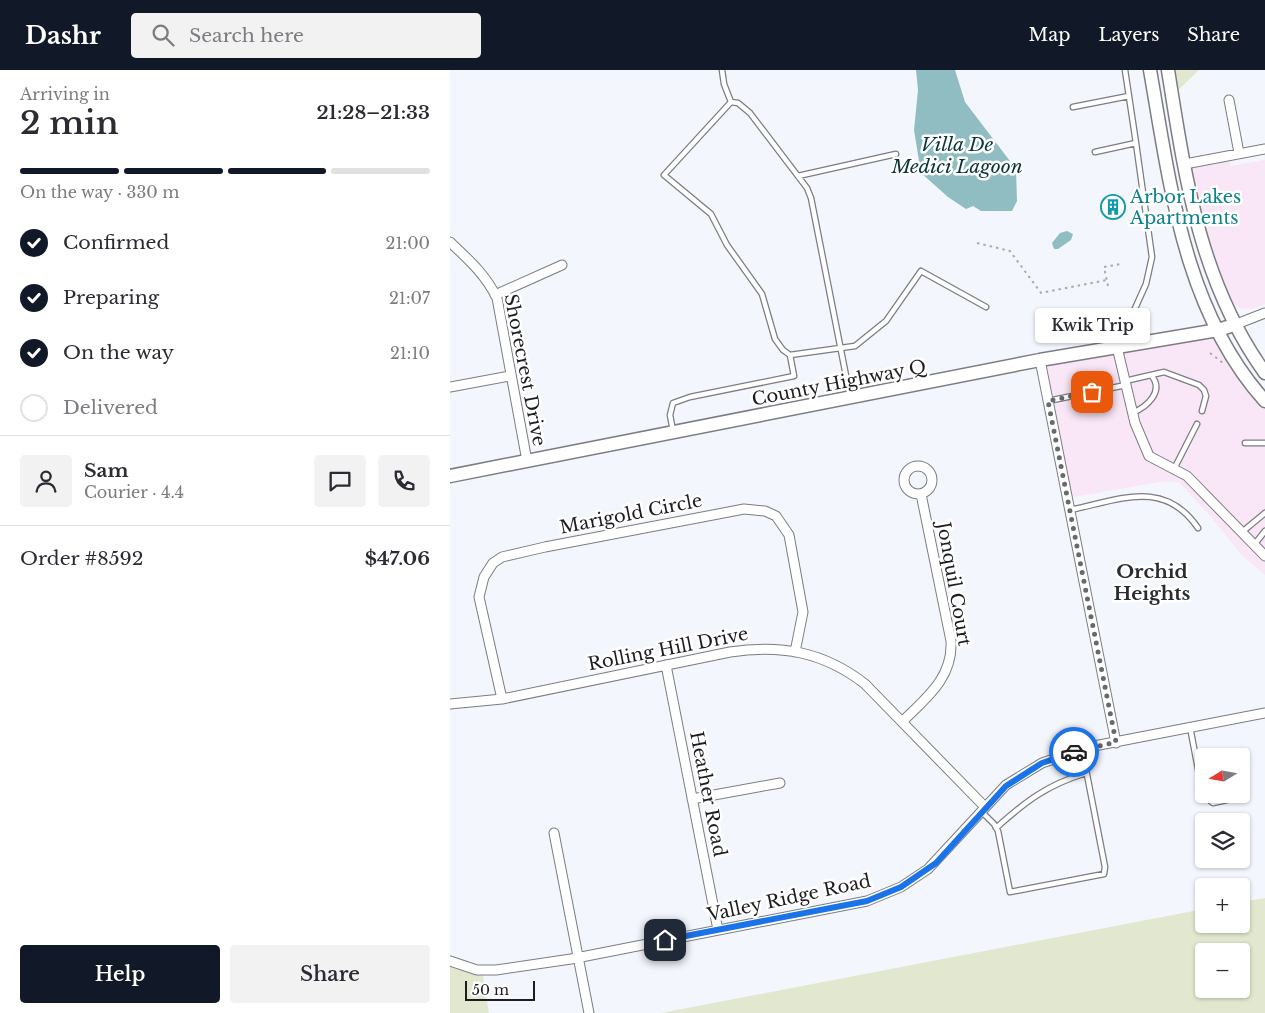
<!DOCTYPE html>
<meta charset="utf-8">
<style>
:root{--surface:#fff;--page:#f2f2f3;--text:#2b2b33;--muted:#7c7c81;--line:#e1e1e2;--accent:#111827}
body{margin:0;font-family:"Libre Baskerville",serif;background:var(--page);color:var(--text);height:100vh;display:flex;flex-direction:column;font-size:19px;white-space:nowrap}
*{box-sizing:border-box;margin:0}
p{font-size:16px;color:var(--muted)}
.icon{flex:none;width:28px;height:28px;fill:none;stroke:currentColor;stroke-width:2;stroke-linecap:round;stroke-linejoin:round}
.map{position:relative;flex:1;overflow:hidden}
.details{display:flex;flex-direction:column;background:var(--surface);width:450px}
.details>*{flex:none}
.needle{width:32px;rotate:259deg}
.controls{position:absolute;left:745px;top:678px;display:grid;gap:10px}
.controls a{display:grid;place-items:center;width:55px;height:55px;border-radius:5px;background:var(--surface);box-shadow:0 1px 4px #0004;font-size:25px}
.scale{position:absolute;left:15px;bottom:12px;width:70px;box-sizing:border-box;padding-left:5px;border:2px solid #1d1d20;border-top:0;font-size:14px;line-height:18px;white-space:nowrap;color:#1d1d20;-webkit-text-stroke:4px #fff;paint-order:stroke}
.pin{position:absolute;display:grid;place-items:center;width:42px;height:42px;color:#fff;margin:-21px;border-radius:10px;box-shadow:0 2px 8px #0006}
.courier{position:absolute;display:grid;place-items:center;width:50px;height:50px;margin:-25px;border:4px solid #1a73e8;border-radius:50%;background:#fff;color:#222;box-shadow:0 1px 6px #0007}
.bubble{position:absolute;height:35px;border-radius:5px;background:var(--surface);box-shadow:0 1px 4px #0004;font-size:16px;font-weight:600;line-height:35px;text-align:center}
.head em{font-style:normal;font-weight:600}
.head div{display:flex;flex-direction:column-reverse}
.head{display:flex;align-items:center;justify-content:space-between;height:85px;padding:0 20px}
h1{font-size:32px;font-weight:600;line-height:38px}
.bar{display:grid;grid-template-columns:repeat(4,1fr);gap:8px 5px;align-content:center;height:60px;padding:0 20px}
.bar i{height:6px;border-radius:4px;background:var(--line)}
.bar .active{background:var(--accent)}
.bar p{grid-column:span 4}
.line{display:flex;align-items:center;gap:12px;padding:0 20px;border-top:1px solid var(--line)}
.line div{flex:1}
.round{display:grid;place-items:center;flex:none;width:52px;height:52px;border-radius:5px;background:var(--page)}
ol{padding:0 20px;list-style:none}
li{display:flex;align-items:center;gap:15px;height:55px}
li p{margin-inline-start:auto}
li .icon{padding:5px;border-radius:50%;background:var(--accent);color:#fff;stroke-width:4}
li:last-child{color:var(--muted)}
li i{width:28px;height:28px;border:2px solid var(--line);border-radius:50%}
.primary-button{display:flex;gap:10px;margin-top:auto;padding:10px 20px}
.primary-button a{flex:1;height:58px;border-radius:5px;background:var(--accent);color:#fff;font-size:20px;font-weight:600;line-height:58px;text-align:center}
.primary-button a+a{background:var(--page);color:var(--text)}
header{display:flex;align-items:center;gap:30px;box-sizing:border-box;height:70px;padding:0 25px;background:var(--accent);color:#fff}
header strong{font-size:24px}
nav{display:flex;gap:28px;margin-inline-start:auto;font-size:18px}
.search{width:350px;height:45px;background:var(--page);display:flex;align-items:center;gap:12px;box-sizing:border-box;padding:0 18px;border-radius:5px;color:var(--muted);font-size:19px}
main{display:flex;flex:1;min-height:0}
.map>svg:first-child{display:block}
.commercial{fill:#f9e6f6}
.green{fill:#e2e8cf;fill-rule:evenodd}
.water{fill:#90bdc2}
.lines{fill:none;stroke-linecap:round;stroke-linejoin:round}
.lane-casing{stroke:#7b7d83;stroke-width:7}
.street-casing{stroke:#7b7d83;stroke-width:11}
.secondary-casing{stroke:#7b7d83;stroke-width:15}
.path{stroke:#a8aaaf;stroke-width:2;stroke-dasharray:2.5 4;stroke-linecap:butt}
.lane{stroke:#fff;stroke-width:4.5}
.street{stroke:#fff;stroke-width:9}
.secondary{stroke:#fff;stroke-width:12}
.done{stroke:#68696d;stroke-width:5;stroke-dasharray:0 9}
.route{stroke:#1a73e8;stroke-width:6}
.labels{text-anchor:middle;stroke-width:5;stroke-linejoin:round;paint-order:stroke}
.culture-label{font-size:18px;fill:#0d838f;stroke:#fff;text-anchor:start}
.street-label{font-size:18px;fill:#1d1d20;stroke:#fff}
.water-label{font-size:19px;font-style:italic;fill:#09353a;stroke:#fff}
.neighbourhood-label{font-size:19px;font-weight:bold;fill:#2a2c31;stroke:#fff}
</style>
<header>
<strong>Dashr</strong>
<div class="search"><svg class="icon" aria-label="search" viewBox="0 0 24 24"><circle cx="10" cy="10" r="6"/><path d="M15 15l6 6"/></svg>Search here</div>
<nav><a>Map</a><a>Layers</a><a>Share</a></nav>
</header>
<main>
<section class="details">
<div class="head"><div><h1>2 min</h1><p>Arriving in</p></div><em>21:28–21:33</em></div>
<div class="bar"><i class="active"></i><i class="active"></i><i class="active"></i><i></i><p>On the way · 330 m</p></div>
<ol>
<li><svg class="icon" aria-label="check" viewBox="0 0 24 24"><path d="M5 12l5 5 9-10"/></svg>Confirmed<p>21:00</p></li>
<li><svg class="icon" aria-label="check" viewBox="0 0 24 24"><path d="M5 12l5 5 9-10"/></svg>Preparing<p>21:07</p></li>
<li><svg class="icon" aria-label="check" viewBox="0 0 24 24"><path d="M5 12l5 5 9-10"/></svg>On the way<p>21:10</p></li>
<li><i></i>Delivered</li>
</ol>
<div class="line" style="height:90px"><a class="round"><svg class="icon" aria-label="person" viewBox="0 0 24 24"><circle cx="12" cy="8" r="4"/><path d="M4 21q1-7 8-7t8 7"/></svg></a><div><b>Sam</b><p>Courier · 4.4</p></div><a class="round"><svg class="icon" aria-label="chat" viewBox="0 0 24 24"><path d="M4 5h16v11H9l-5 4z"/></svg></a><a class="round"><svg class="icon" aria-label="phone" viewBox="0 0 24 24"><path d="M5 4h4l2 5-3 2q2 4 5 5l2-3 5 2v4C11 20 4 13 5 4z"/></svg></a></div>
<div class="line" style="height:65px"><div>Order #8592</div><b>$47.06</b></div>
<div class="primary-button"><a>Help</a><a>Share</a></div>
</section>
<div class="map">
<svg width="815" height="943" viewBox="0 0 815 943">
<rect width="100%" height="100%" fill="#f4f6fd"/>
<path class="commercial" d="M776 86 781 96 815 90V234L801 239 791 238 781 232 767 200 735 94Z
M768 260 815 331V505L791 484 762 448 729 412H710L617 428 590 291Z"/>
<path class="green" d="M719 0H749L723 25Z
M815 828V943H211L754 839V854H791V832ZM791 881V919H754V881Z
M0 891 32 900 39 943H0Z"/>
<path class="water" d="M466 0H505L515 32 566 99 567 131 562 141H531L523 136 516 139 498 127 471 103 464 60 468 20Z
M617 161 623 164 621 170 608 179H604L602 173 610 163Z"/>
<g class="lines">
<defs>
<path id="lane" d="M272 0 274 14 281 32
M623 37 679 26
M645 82 686 73 675 0
M348 106 446 84
M669 274 696 214 702 187 686 73
M701 305 714 302 749 315 754 320 756 326 752 341
M675 311 701 305C715 321 697 337 682 343
M400 326 361 128 357 118 300 43 288 33 281 32 214 105 261 144 277 175 312 224 325 269 333 280 340 285 405 276 436 251 471 201 536 237
M598 331 676 315
M223 361 220 345 223 333 240 327 344 306 340 285
M795 373H815
M724 399 747 354
M620 440C669 430 714 408 748 458
M792 462 815 443
M804 475 815 461
M740 657 753 725 763 733 781 729
M532 742 544 754 548 761 560 822 654 804 655 797 632 679
M546 758C576 731 597 715 636 703"/>
<path id="street" d="M779 30 789 83
M735 94 815 79
M0 172C19 190 35 204 47 228L77 391
M45 225 112 195
M784 255 815 243
M667 277 685 353 699 386 737 406 815 486
M590 290 666 673
M0 317 60 306
M454 410a14 14 0 1 1 28 0a14 14 0 1 1-28 0Z
M216 595 268 860
M52 629 29 527 34 507 43 493 52 487 95 477 294 439 315 441 326 446 339 465 353 542 345 582
M0 634 52 629 280 582C331 574 374 582 415 614L535 737
M452 652C476 628 503 608 501 571L471 424
M242 729 330 713
M104 763 139 943
M0 891 27 900H46L121 889 417 831 451 817 478 799 556 715 592 693 639 677 815 643"/>
<path id="secondary" d="M700 0C720 114 734 241 815 331
M718 0C735 107 750 213 815 303
M0 406 590 290 768 260 784 255"/>
</defs>
<use href="#lane" class="lane-casing"/>
<use href="#street" class="street-casing"/>
<use href="#secondary" class="secondary-casing"/>
<path class="path" d="M527 173 560 181 591 223 657 210
M658 216 654 197 671 194
M760 283 773 293"/>
<use href="#lane" class="lane"/>
<use href="#street" class="street"/>
<use href="#secondary" class="secondary"/>
</g>
<g class="lines">
<path class="done" d="M624 682 666 672 598 331 642 322"/>
<path class="route" d="M215 870 417 831 451 817 486 793 556 716 592 693 624 682"/>
</g>
<defs>
<symbol id="building-ring" viewBox="-11 -11 22 22"><circle r="9.5" fill="#fff" stroke="#0f9aa8" stroke-width="1.5"/><path d="M-4-6H4V6H1V3H-1V6H-4ZM-2.5-4.3h1.7v1.8h-1.7ZM.8-4.3h1.7v1.8H.8ZM-2.5-1h1.7V.8h-1.7ZM.8-1h1.7V.8H.8Z" fill="#0f9aa8"/></symbol>
</defs>
<g fill-rule="evenodd">
<use href="#building-ring" x="649" y="123" width="28" height="28"/>
</g>
<g class="labels">
<g class="culture-label">
<text x="680" y="133">Arbor Lakes<tspan x="680" dy="21">Apartments</tspan></text>
</g>
<g class="street-label">
<text transform="translate(75 300) rotate(79)" y="6">Shorecrest Drive</text>
<text transform="translate(389 313) rotate(-11)" y="6">County Highway Q</text>
<text transform="translate(181 444) rotate(-11)" y="6">Marigold Circle</text>
<text transform="translate(504 514) rotate(80)" y="6">Jonquil Court</text>
<text transform="translate(218 579) rotate(-11)" y="6">Rolling Hill Drive</text>
<text transform="translate(258 724) rotate(79)" y="6">Heather Road</text>
<text transform="translate(339 828) rotate(-12)" y="6">Valley Ridge Road</text>
</g>
<g class="water-label">
<text x="507" y="81">Villa De<tspan x="507" dy="22">Medici Lagoon</tspan></text>
</g>
<g class="neighbourhood-label">
<text x="702" y="508">Orchid<tspan x="702" dy="22">Heights</tspan></text>
</g>
</g>
</svg>
<div class="controls">
<a><svg class="needle" viewBox="-14 -14 28 28"><path d="M0-13l5 13h-10z" fill="#e53935"/><path d="M0 13l5-13h-10z" fill="#7c7c81"/></svg></a>
<a><svg class="icon" aria-label="layers" viewBox="0 0 24 24"><path d="M12 4l9 5-9 5-9-5zM3 14l9 5 9-5"/></svg></a>
<a>+</a>
<a>−</a>
</div>
<div class="scale">50 m</div>
<div class="pin" style="left:642px;top:322px;background:#ea580c"><svg class="icon" aria-label="bag" viewBox="0 0 24 24"><path d="M5 8h14l-1 12H6zM9 8a3 3 0 0 1 6 0"/></svg></div>
<div class="pin" style="left:215px;top:870px;background:#1f2937"><svg class="icon" aria-label="home" viewBox="0 0 24 24"><path d="M3 11l9-7 9 7M6 9v11h12V9"/></svg></div>
<div class="courier" style="left:624px;top:682px"><svg class="icon" aria-label="car" viewBox="0 0 24 24"><path d="M5 17H2v-5l4-1 3-4h7l3 4 3 1v5h-3M9 17h6M6 11h13"/><circle cx="7" cy="17" r="2"/><circle cx="17" cy="17" r="2"/></svg></div>
<div class="bubble" style="left:585px;top:238px;width:115px">Kwik Trip</div>
</div>
</main>
